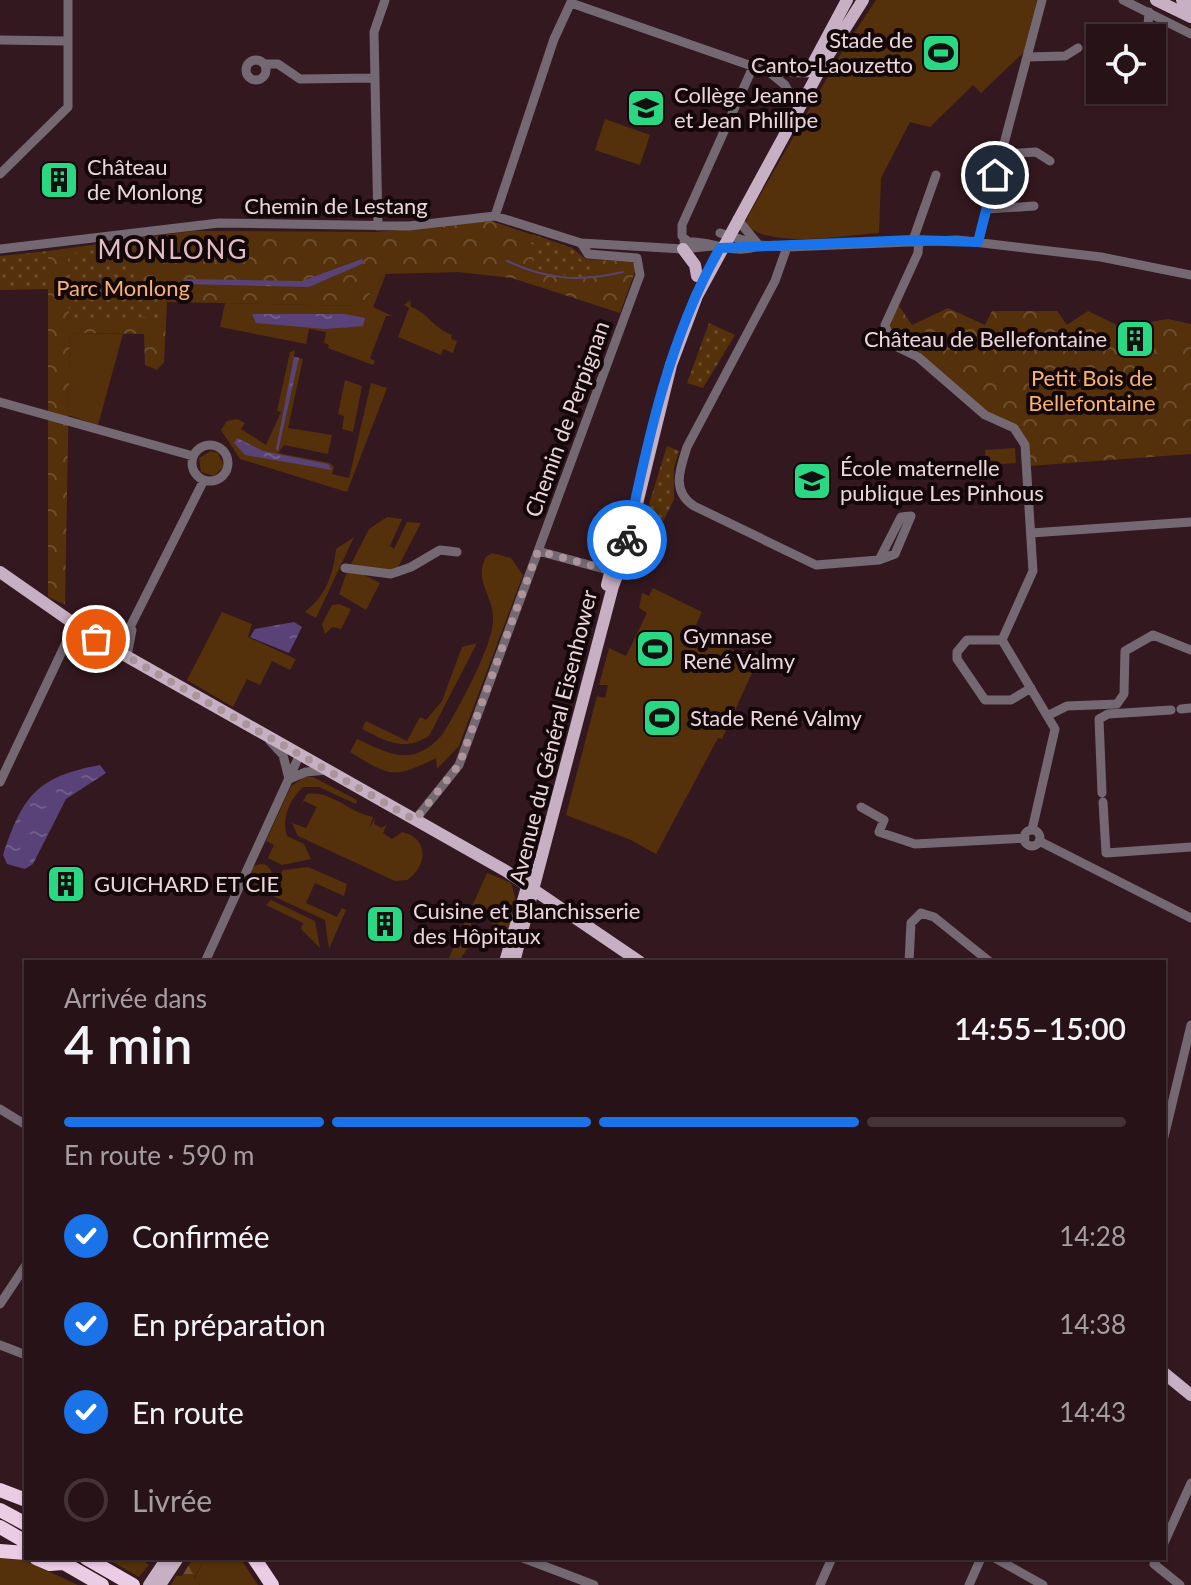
<!DOCTYPE html>
<html lang="fr">
<meta charset="utf-8">
<style>
:root{--surface:#271218;--page:#332025;--text:#f1f3f6;--muted:#a49ea2;--line:#433237;--accent:#1a73e8}
body{margin:0;font-family:Lato,sans-serif;background:var(--page);color:var(--text);height:100vh;display:flex;flex-direction:column;font-size:30px;white-space:nowrap}
*{box-sizing:border-box;margin:0}
p{font-size:26px;color:var(--muted)}
.icon{flex:none;width:44px;height:44px;fill:none;stroke:currentColor;stroke-width:2;stroke-linecap:round;stroke-linejoin:round}
.map{position:relative;flex:1;overflow:hidden}
.sheet{position:absolute;left:24px;top:960px;width:1142px;height:600px;display:flex;flex-direction:column;background:var(--surface);border-radius:0px;box-shadow:0 2px 6px #0004,0 0 0 2px var(--line)}
.sheet>*{flex:none}
.tools{position:absolute;left:1086px;top:24px;display:grid;gap:16px}
.tools a{display:grid;place-items:center;width:80px;height:80px;border-radius:0px;background:var(--surface);box-shadow:0 2px 6px #0004,0 0 0 2px var(--line);font-size:40px}
.pin{position:absolute;display:grid;place-items:center;width:68px;height:68px;color:#fff;margin:-34px;border:4px solid #fff;border-radius:50%;box-shadow:0 2px 8px #0007}
.courier{position:absolute;display:grid;place-items:center;width:80px;height:80px;margin:-40px;border:6px solid #1a73e8;border-radius:50%;background:#fff;color:#222;box-shadow:0 2px 10px #0007}
.headline em{font-style:normal;font-weight:600}
.headline div{display:flex;flex-direction:column-reverse}
.headline{display:flex;align-items:center;justify-content:space-between;height:136px;padding:0 40px}
h1{font-size:52px;font-weight:600;line-height:60px}
.bar{display:grid;grid-template-columns:repeat(4,1fr);gap:12px 8px;align-content:center;height:96px;padding:0 40px}
.bar i{height:10px;border-radius:6px;background:var(--line)}
.bar .on{background:var(--accent)}
.bar p{grid-column:span 4}
ol{padding:0 40px;list-style:none}
li{display:flex;align-items:center;gap:24px;height:88px}
li p{margin-inline-start:auto}
li .icon{padding:8px;border-radius:50%;background:var(--accent);color:#fff;stroke-width:4}
li:last-child{color:var(--muted)}
li i{width:44px;height:44px;border:4px solid var(--line);border-radius:50%}
.map>svg:first-child{display:block}
.grass{fill:#54310a}
.forest{fill:url(#forest-firs)}
.park{fill:url(#park-crowns)}
.garden{fill:url(#garden-dots)}
.water{fill:url(#water-ripples)}
.lines{fill:none;stroke-linecap:round;stroke-linejoin:round}
.stream{stroke:#584277;stroke-width:2}
.minor{stroke:#746872;stroke-width:9}
.major{stroke:#c8b0c4;stroke-width:12}
.highway{stroke:#eacce4;stroke-width:14}
.done{stroke:#ab949a;stroke-width:8;stroke-dasharray:0 14.4}
.route{stroke:#1a73e8;stroke-width:10}
.labels{text-anchor:middle;stroke-width:8;stroke-linejoin:round;paint-order:stroke}
.poi-label{font-size:22px;fill:#ebd7db;stroke:#13070a;text-anchor:start}
.street-label{font-size:22px;fill:#ebd7db;stroke:#13070a}
.park-label{font-size:22px;fill:#f9b36e;stroke:#13070a}
.quarter-label{font-size:26px;letter-spacing:2px;fill:#e2bcc4;stroke:#13070a}
</style>
<div class="map">
<svg width="1191" height="1585" viewBox="0 0 1191 1585">
<defs>
<pattern id="forest-firs" width="22" height="20" patternUnits="userSpaceOnUse" patternTransform="scale(2)"><rect width="22" height="20" fill="#54310a"/><path d="M5 1l3.5 6h-7zM16 11l3.5 6h-7z" fill="#6d4e2d"/></pattern>
<pattern id="park-crowns" width="20" height="18" patternUnits="userSpaceOnUse" patternTransform="scale(2)"><rect width="20" height="18" fill="#54310a"/><path d="M2 6a3 3 0 1 1 6 0M12 15a3 3 0 1 1 6 0" fill="none" stroke="#6d4e2d"/></pattern>
<pattern id="garden-dots" width="8" height="8" patternUnits="userSpaceOnUse" patternTransform="scale(2)"><rect width="8" height="8" fill="#54310a"/><path d="M2 2h.1M6 6h.1" fill="none" stroke="#6d4e2d" stroke-width="1.8" stroke-linecap="round"/></pattern>
<pattern id="water-ripples" width="26" height="14" patternUnits="userSpaceOnUse" patternTransform="scale(2)"><rect width="26" height="14" fill="#584277"/><path d="M2 4q2-2 4 0t4 0M15 11q2-2 4 0t4 0" fill="none" stroke="#705d8a"/></pattern>
</defs>
<rect width="100%" height="100%" fill="#341820"/>
<path class="grass" d="M876 0H1037L1024 52 981 93 973 85 930 127 910 122 881 178 879 233C846 235 766 250 745 223L751 211 846 45Z
M605 119 650 135 640 165 595 150Z
M386 274 373 307 392 316H386L370 358 375 361 373 365 328 348 329 345 324 343 326 332 309 329 306 344 220 327 225 303 360 306Z
M410 300 411 307C430 314 430 326 452 335L451 339 457 341 453 353 443 349 441 355 398 337 409 308 404 305Z
M70 333 123 334 98 425 68 415Z
M295 350 294 357 303 359 288 428 332 435 328 454 284 445 278 453 330 463 334 467 332 474 349 478 371 383 387 388 347 492 240 459 221 430 227 421 237 419 245 423 241 429 266 445 281 412 277 411 290 352Z
M345 380 362 386 353 432 342 429 344 416 338 414Z
M1015 448 1016 463 986 465 985 450Z
M211 451 218 453 224 466 214 476 201 472 199 458Z
M387 517 402 519 390 546 394 549 407 522 421 523 398 567 390 571 351 564 369 529Z
M354 537 316 618 305 612C326 595 333 576 336 549Z
M492 553 511 558 523 575 459 746 437 769 436 758C393 779 391 777 350 752L357 739C375 747 394 759 415 754 427 750 437 742 444 732 458 710 493 645 493 620 494 595 473 582 486 557Z
M347 572H358L380 583 366 610 339 594Z
M653 588 702 612 693 631 748 657 752 651 760 655 722 739 718 738 656 854 631 840 566 815 597 696 605 698 608 685H599L609 648 626 656 647 613 639 608 642 593 649 596Z
M339 604 351 609 341 629 332 627 325 634 322 624 332 605Z
M222 612 252 624 248 637 296 659 290 670 272 661 260 685 247 679 233 707 187 680Z
M477 643 429 736C403 752 386 741 362 729L366 721 407 741 420 717 426 720 442 701 462 647Z
M305 777H313L357 800 356 804 319 787H303C290 799 281 819 287 836L304 844 311 859 282 865 268 858 274 845 266 841 291 786Z
M307 794C331 790 350 813 373 817L369 829 375 818 374 824 382 828 387 824 383 833 392 839 402 832C430 838 427 867 407 880L395 881 298 836 292 823 306 828 317 807 304 801 299 809Z
M250 875a11 11 0 1 1 22 0a11 11 0 1 1-22 0Z
M308 867 347 884 344 896 315 883 306 903 337 917 342 908 346 910 329 949 325 920 275 897 273 889 283 870Z
M487 873 511 883 516 901 506 939 500 938 490 919 479 916 471 922 472 942 458 962H447Z
M271 900 315 921 320 948 301 929 303 923 266 905Z
M0 1555 20 1558 78 1585H0Z
M106 1558H140L149 1565 139 1577Z
M205 1558H240L258 1585H200L194 1579Z"/>
<path class="forest" d="M193 1558H205L194 1578 200 1585H171L176 1576H182Z"/>
<path class="park" d="M491 221 572 248 586 259 633 262 636 269 620 313 512 278 458 272 386 274 360 306 167 302 164 362 157 370 145 365 144 334 70 333 65 604 48 597V251L192 231 378 232Z
M897 303 912 325 948 308 985 325 992 311H1057L1067 325 1088 311 1121 327 1168 319 1191 324V454L1028 466 1022 435 990 416 893 343 886 324Z"/>
<path class="garden" d="M532 234 572 248 583 262 593 263 594 276 576 278 531 267 536 246 530 243Z
M134 244 139 288 162 291V317L69 319 68 254Z
M48 251 49 289 0 290V256Z
M709 323 735 335 703 388 687 383Z
M667 446 679 451 674 468V499L663 522 645 517Z
M643 524 658 532 641 565 632 562Z"/>
<path class="water" d="M362 259 364 263 309 287 184 284V279L302 281Z
M252 314H345L365 318 363 326 325 329 256 323Z
M294 357 299 358 278 451 276 449Z
M237 438 263 451 328 464 332 470 245 455 234 443Z
M294 622 302 627 289 653 250 637 255 629Z
M100 765 106 773 66 799 33 864 25 869 7 864 3 855C23 796 36 777 100 765Z"/>
<g class="lines">
<path class="stream" d="M507 261C547 280 580 282 623 272"/>
<path class="minor" d="M1123 0 1191 34
M571 3 769 72 808 73
M1147 38 1149 12
M0 40 67 41
M1027 57 1065 56 1078 48
M246 70a10 10 0 1 1 20 0a10 10 0 1 1-20 0Z
M264 64H278L300 79 374 78
M769 72 785 85 793 100
M1001 154 1036 152 1050 161
M0 174 68 107V0
M987 209 1034 206
M495 216 554 39 572 0
M737 219 757 243
M378 226 374 32 385 0
M720 233 760 245 787 247 957 240 1101 257 1191 275
M913 240 936 175
M919 240 918 253 885 325 891 344 918 357 985 415 1014 428 1025 445 1033 571 1002 640 1055 729 1032 830
M684 242C709 239 735 257 760 245
M688 242 682 236V225L753 67
M978 242 1042 0
M787 247 775 281 687 447C680 469 671 491 694 506L816 565 879 560 901 517 911 516 895 554 879 560
M0 249 219 223 409 226 495 216 581 243 683 249 712 246
M0 402 193 456
M192 463a18 18 0 1 1 36 0a18 18 0 1 1-36 0Z
M1031 533 1191 522
M538 551 615 572
M345 568 391 574 411 567 440 550 457 552
M96 639 130 628
M1002 640H967L957 652V659L985 700H1011L1031 688
M118 651 204 480
M127 656 132 630
M1181 709 1191 708
M1049 715 1067 706 1117 704 1124 694 1125 651 1153 635 1191 650
M270 741 283 755 289 779 306 772 327 770
M0 782 74 626
M1102 793 1099 719 1108 714 1171 710
M1103 802 1106 853 1191 847
M861 807 884 820 879 832 915 844 1025 838
M415 820 459 765 640 275 637 258 588 254 581 243
M1024 838a8 8 0 1 1 16 0a8 8 0 1 1-16 0Z
M1039 841 1191 918
M205 962 300 754
M909 962 911 923 921 913 934 917 990 962
M0 1109 26 1125
M1164 1137 1191 1025
M0 1304 26 1265
M0 1345 26 1355
M1164 1543 1191 1483
M523 1558 594 1585
M995 1558 1043 1585
M1157 1558 1154 1564 1180 1585
M820 1585 832 1558
M969 1585 981 1558"/>
<path class="major" d="M1156 0 1191 17
M1182 0 1191 5
M809 71 847 0
M683 249 695 265 697 276
M0 572 96 639 506 871 640 962
M607 585 623 522
M505 962 532 870
M514 962 613 586 624 557 671 365 697 296 827 57 863 0
M1164 1373 1191 1395
M149 1585 167 1558
M160 1585 178 1558"/>
<path class="highway" d="M0 1490 26 1500
M0 1510 26 1524
M0 1527 26 1542
M0 1551 26 1553
M36 1558 50 1564 62 1563
M55 1558 102 1585
M86 1558 133 1585
M254 1558 272 1585"/>
</g>
<g class="lines">
<path class="done" d="M96 639 415 820 459 765 538 551 619 573 627 540"/>
<path class="route" d="M627 540C647 442 670 335 720 248L913 240 978 242 995 175"/>
</g>
<defs>
<symbol id="stadium-square" viewBox="-11 -11 22 22"><rect x="-9" y="-9" width="18" height="18" rx="4" fill="#2ad884" stroke="#13070a"/><path d="M0-5a6.5 5 0 1 0 0 10a6.5 5 0 1 0 0-10ZM-3.5-1.8h7v3.6h-7Z" fill="#111"/></symbol>
<symbol id="school-square" viewBox="-11 -11 22 22"><rect x="-9" y="-9" width="18" height="18" rx="4" fill="#2ad884" stroke="#13070a"/><path d="M0-5L7-2L0 1L-7-2ZM-4 1L0 2.5L4 1V4Q0 6-4 4Z" fill="#111"/></symbol>
<symbol id="building-square" viewBox="-11 -11 22 22"><rect x="-9" y="-9" width="18" height="18" rx="4" fill="#2ad884" stroke="#13070a"/><path d="M-4-6H4V6H1V3H-1V6H-4ZM-2.5-4.3h1.7v1.8h-1.7ZM.8-4.3h1.7v1.8H.8ZM-2.5-1h1.7V.8h-1.7ZM.8-1h1.7V.8H.8Z" fill="#111"/></symbol>
</defs>
<g fill-rule="evenodd">
<use href="#stadium-square" x="919" y="31" width="44" height="44"/>
<use href="#school-square" x="624" y="86" width="44" height="44"/>
<use href="#building-square" x="37" y="158" width="44" height="44"/>
<use href="#building-square" x="1113" y="317" width="44" height="44"/>
<use href="#school-square" x="790" y="459" width="44" height="44"/>
<use href="#stadium-square" x="633" y="627" width="44" height="44"/>
<use href="#stadium-square" x="640" y="696" width="44" height="44"/>
<use href="#building-square" x="44" y="862" width="44" height="44"/>
<use href="#building-square" x="363" y="902" width="44" height="44"/>
</g>
<g class="labels">
<g class="poi-label">
<text x="913" y="48" text-anchor="end">Stade de<tspan x="913" dy="25">Canto-Laouzetto</tspan></text>
<text x="674" y="103">Collège Jeanne<tspan x="674" dy="25">et Jean Phillipe</tspan></text>
<text x="87" y="175">Château<tspan x="87" dy="25">de Monlong</tspan></text>
<text x="1107" y="347" text-anchor="end">Château de Bellefontaine</text>
<text x="840" y="476">École maternelle<tspan x="840" dy="25">publique Les Pinhous</tspan></text>
<text x="683" y="644">Gymnase<tspan x="683" dy="25">René Valmy</tspan></text>
<text x="690" y="726">Stade René Valmy</text>
<text x="94" y="892">GUICHARD ET CIE</text>
<text x="413" y="919">Cuisine et Blanchisserie<tspan x="413" dy="25">des Hôpitaux</tspan></text>
</g>
<g class="street-label">
<text x="336" y="214">Chemin de Lestang</text>
<text transform="translate(567 419) rotate(-70)" y="8">Chemin de Perpignan</text>
<text transform="translate(553 737) rotate(-76)" y="8">Avenue du Général Eisenhower</text>
</g>
<g class="park-label">
<text x="123" y="296">Parc Monlong</text>
<text x="1092" y="386">Petit Bois de<tspan x="1092" dy="25">Bellefontaine</tspan></text>
</g>
<g class="quarter-label">
<text x="173" y="259">MONLONG</text>
</g>
</g>
</svg>
<div class="tools">
<a><svg class="icon" aria-label="locate" viewBox="0 0 24 24"><circle cx="12" cy="12" r="6"/><path d="M12 2v4M12 18v4M2 12h4M18 12h4"/></svg></a>
</div>
<div class="pin" style="left:96px;top:639px;background:#ea580c"><svg class="icon" aria-label="bag" viewBox="0 0 24 24"><path d="M5 8h14l-1 12H6zM9 8a3 3 0 0 1 6 0"/></svg></div>
<div class="pin" style="left:995px;top:175px;background:#1f2937"><svg class="icon" aria-label="home" viewBox="0 0 24 24"><path d="M3 11l9-7 9 7M6 9v11h12V9"/></svg></div>
<div class="courier" style="left:627px;top:540px"><svg class="icon" aria-label="bike" viewBox="0 0 24 24"><circle cx="6" cy="16" r="4"/><circle cx="18" cy="16" r="4"/><path d="M6 16l4-8h5l3 8M10 8l3 8H6M13 5h3"/></svg></div>
<section class="sheet">
<div class="headline"><div><h1>4 min</h1><p>Arrivée dans</p></div><em>14:55–15:00</em></div>
<div class="bar"><i class="on"></i><i class="on"></i><i class="on"></i><i></i><p>En route · 590 m</p></div>
<ol>
<li><svg class="icon" aria-label="check" viewBox="0 0 24 24"><path d="M5 12l5 5 9-10"/></svg>Confirmée<p>14:28</p></li>
<li><svg class="icon" aria-label="check" viewBox="0 0 24 24"><path d="M5 12l5 5 9-10"/></svg>En préparation<p>14:38</p></li>
<li><svg class="icon" aria-label="check" viewBox="0 0 24 24"><path d="M5 12l5 5 9-10"/></svg>En route<p>14:43</p></li>
<li><i></i>Livrée</li>
</ol>
</section>
</div>
